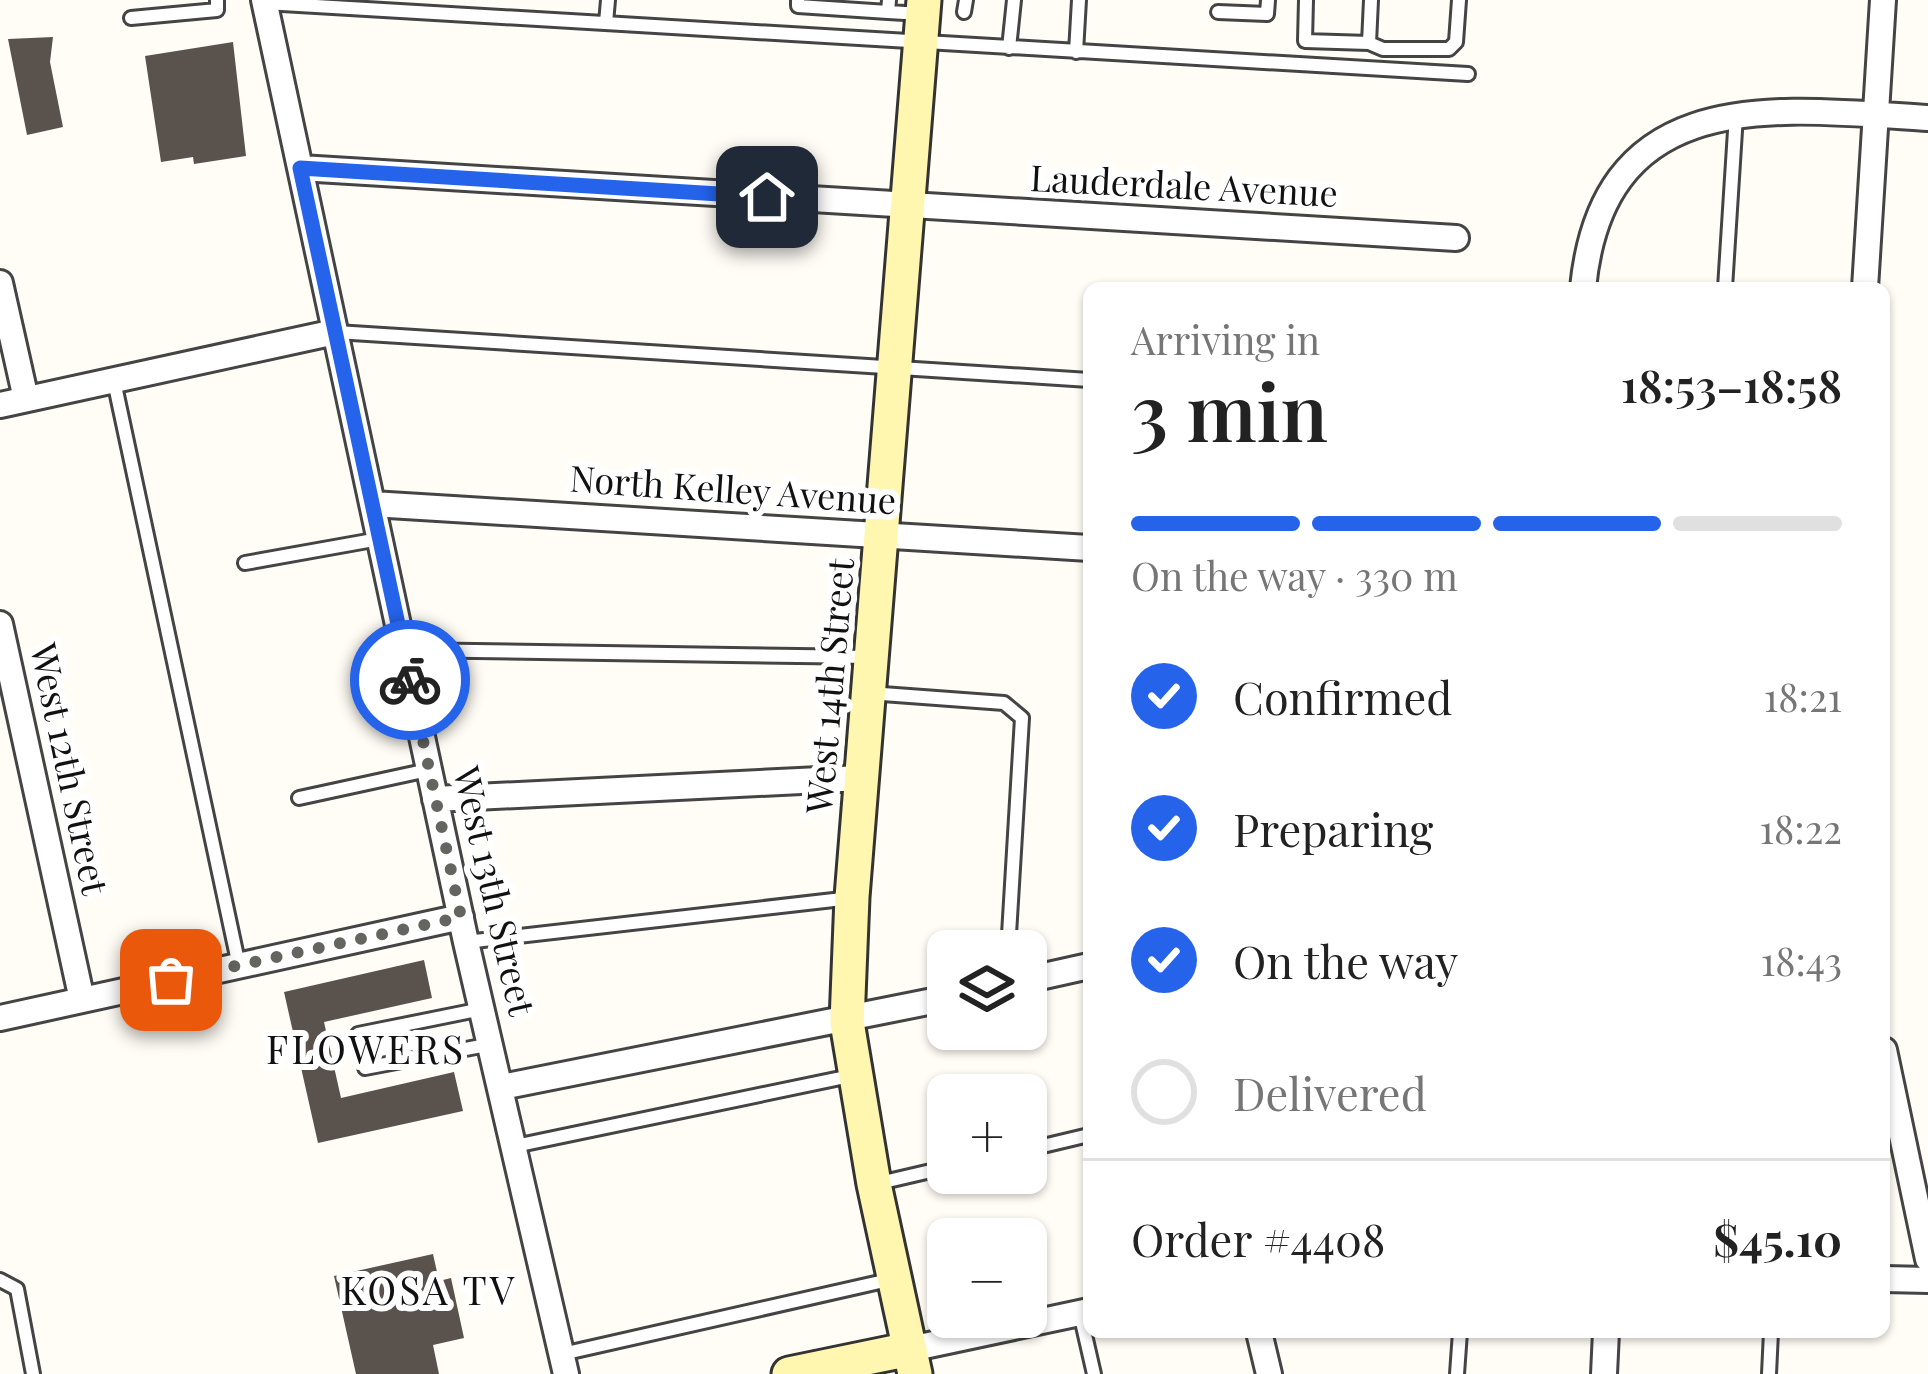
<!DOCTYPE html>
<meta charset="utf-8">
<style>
:root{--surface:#fff;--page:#f2f2f2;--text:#222;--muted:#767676;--line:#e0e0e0;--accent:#2563eb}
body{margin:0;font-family:"Playfair Display",serif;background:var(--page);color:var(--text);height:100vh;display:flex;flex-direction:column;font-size:45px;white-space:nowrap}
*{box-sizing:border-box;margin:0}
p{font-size:39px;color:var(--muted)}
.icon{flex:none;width:66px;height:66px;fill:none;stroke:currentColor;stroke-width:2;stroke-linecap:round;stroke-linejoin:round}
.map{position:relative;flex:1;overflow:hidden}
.details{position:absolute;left:1083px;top:282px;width:807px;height:1056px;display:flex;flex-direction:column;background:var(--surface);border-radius:18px;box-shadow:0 3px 9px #0004}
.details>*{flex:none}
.fabs{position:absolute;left:927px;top:930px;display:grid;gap:24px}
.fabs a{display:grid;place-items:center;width:120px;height:120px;border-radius:18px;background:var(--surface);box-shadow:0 3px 9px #0004;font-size:60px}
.pin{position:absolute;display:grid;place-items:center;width:102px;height:102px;color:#fff;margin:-51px;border-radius:24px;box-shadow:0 6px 18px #0006}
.courier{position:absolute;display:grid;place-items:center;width:120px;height:120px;margin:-60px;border:9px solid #2563eb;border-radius:50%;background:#fff;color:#222;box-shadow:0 3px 15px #0007}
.overview em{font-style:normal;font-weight:600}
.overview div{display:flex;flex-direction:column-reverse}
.overview{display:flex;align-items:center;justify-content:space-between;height:204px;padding:0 48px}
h1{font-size:78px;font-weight:600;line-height:90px}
.bar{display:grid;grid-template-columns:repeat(4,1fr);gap:18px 12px;align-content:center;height:144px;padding:0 48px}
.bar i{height:15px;border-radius:9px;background:var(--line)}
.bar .active{background:var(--accent)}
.bar p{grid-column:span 4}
.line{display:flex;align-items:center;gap:30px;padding:0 48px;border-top:3px solid var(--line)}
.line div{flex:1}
ol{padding:0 48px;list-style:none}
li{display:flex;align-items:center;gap:36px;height:132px}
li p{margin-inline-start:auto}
li .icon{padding:12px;border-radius:50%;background:var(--accent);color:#fff;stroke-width:4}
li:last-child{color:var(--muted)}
li i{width:66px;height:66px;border:6px solid var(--line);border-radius:50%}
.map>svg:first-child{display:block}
.building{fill:#5a524d}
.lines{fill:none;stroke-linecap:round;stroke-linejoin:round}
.lane-casing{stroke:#444;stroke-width:18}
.street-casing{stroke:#444;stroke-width:30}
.secondary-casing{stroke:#333;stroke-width:39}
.lane{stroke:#fff;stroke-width:12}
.street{stroke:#fff;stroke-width:24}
.secondary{stroke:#fff6b0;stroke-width:33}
.done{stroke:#646461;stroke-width:12;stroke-dasharray:0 21.6}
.route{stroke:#2563eb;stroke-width:15}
.labels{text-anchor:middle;stroke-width:12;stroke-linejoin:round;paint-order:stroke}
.street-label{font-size:36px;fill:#111;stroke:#fff}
.neighbourhood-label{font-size:39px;letter-spacing:3px;fill:#111;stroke:#fff}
</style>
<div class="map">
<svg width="1928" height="1374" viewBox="0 0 1928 1374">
<rect width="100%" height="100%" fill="#fffdf5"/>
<path class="building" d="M53 37 50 62 63 127 27 135 8 39Z
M233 42 246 156 194 164 193 157 161 162 145 56Z
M424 960 432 998 324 1022 341 1098 454 1072 463 1111 318 1143 284 992Z
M433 1254 439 1281 451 1278 464 1338 433 1345 439 1374H356L334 1276Z"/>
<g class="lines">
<defs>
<path id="lane" d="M798 0V6L888 12
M889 0 888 12 922 14
M1306 0 1305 41 1369 43 1371 0
M265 3 1468 74
M964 12 966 0
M1218 12 1267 14 1268 0
M131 18 217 10V0
M606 23 608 0
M1369 43 1383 49H1449L1456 42 1459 0
M1009 48 1014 0
M1076 52 1079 0
M1725 288 1736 115
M336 332 1089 380
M114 381 239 966
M245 563 379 539
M404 650 870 657
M869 693 1004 703 1022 718 1008 951
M299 798 428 770
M466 942 851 898
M482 1009 358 1034 365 1068 492 1044
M515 1146 855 1075
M1026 1150 1089 1135
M875 1184 948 1167
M0 1280 17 1289 33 1374
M1080 1313 1094 1374
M562 1354 893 1279
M1457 1374 1460 1332
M1769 1374 1771 1332"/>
<path id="street" d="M264 0 466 942 566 1374
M300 168 1456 238
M0 283 26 399
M1583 288C1603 84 1773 108 1928 118
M1865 288 1883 0
M0 405 335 332
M372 504 1089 548
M0 624 82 1000
M435 799 861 778
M1026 980 1089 966
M0 1018 461 917
M1884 1050 1928 1259
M502 1087 948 998
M1884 1279 1928 1280
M1259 1332 1269 1374
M910 1349 1089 1311
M1604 1374 1606 1332"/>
<path id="secondary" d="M789 1374 910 1349
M915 1374 874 1184 847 1022 852 897 924 0"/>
</defs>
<use href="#lane" class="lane-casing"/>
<use href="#street" class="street-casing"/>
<use href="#secondary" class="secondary-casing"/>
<use href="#lane" class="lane"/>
<use href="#street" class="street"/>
<use href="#secondary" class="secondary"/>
</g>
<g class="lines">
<path class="done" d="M171 980 461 917 410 680"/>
<path class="route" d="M410 680 300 168 767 197"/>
</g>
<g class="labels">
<g class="street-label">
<text transform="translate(1184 186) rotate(3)" y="13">Lauderdale Avenue</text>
<text transform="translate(733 490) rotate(4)" y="13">North Kelley Avenue</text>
<text transform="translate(830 686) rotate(-85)" y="13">West 14th Street</text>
<text transform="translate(69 769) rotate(78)" y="13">West 12th Street</text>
<text transform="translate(494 891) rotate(77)" y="13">West 13th Street</text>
</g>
<g class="neighbourhood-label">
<text x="366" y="1064">FLOWERS</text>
<text x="429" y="1305">KOSA TV</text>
</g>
</g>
</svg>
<div class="fabs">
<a><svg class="icon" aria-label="layers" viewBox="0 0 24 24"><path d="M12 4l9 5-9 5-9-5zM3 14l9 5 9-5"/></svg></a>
<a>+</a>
<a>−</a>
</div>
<div class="pin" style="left:171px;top:980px;background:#ea580c"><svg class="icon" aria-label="bag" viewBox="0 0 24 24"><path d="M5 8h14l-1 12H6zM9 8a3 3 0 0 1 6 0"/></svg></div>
<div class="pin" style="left:767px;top:197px;background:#1f2937"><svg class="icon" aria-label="home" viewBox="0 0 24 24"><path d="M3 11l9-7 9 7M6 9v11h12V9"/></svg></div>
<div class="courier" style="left:410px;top:680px"><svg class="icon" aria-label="bike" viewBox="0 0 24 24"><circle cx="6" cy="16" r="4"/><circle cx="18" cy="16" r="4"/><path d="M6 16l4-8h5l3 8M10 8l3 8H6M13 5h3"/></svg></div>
<section class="details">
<div class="overview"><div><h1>3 min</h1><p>Arriving in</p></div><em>18:53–18:58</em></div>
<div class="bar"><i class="active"></i><i class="active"></i><i class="active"></i><i></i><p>On the way · 330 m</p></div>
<ol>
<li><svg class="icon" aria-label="check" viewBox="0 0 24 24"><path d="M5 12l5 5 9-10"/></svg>Confirmed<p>18:21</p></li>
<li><svg class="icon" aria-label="check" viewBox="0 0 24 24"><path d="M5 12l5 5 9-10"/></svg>Preparing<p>18:22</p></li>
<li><svg class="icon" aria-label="check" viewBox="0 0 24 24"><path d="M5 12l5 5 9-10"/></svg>On the way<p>18:43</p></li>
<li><i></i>Delivered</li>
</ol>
<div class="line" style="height:156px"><div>Order #4408</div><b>$45.10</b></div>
</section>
</div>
